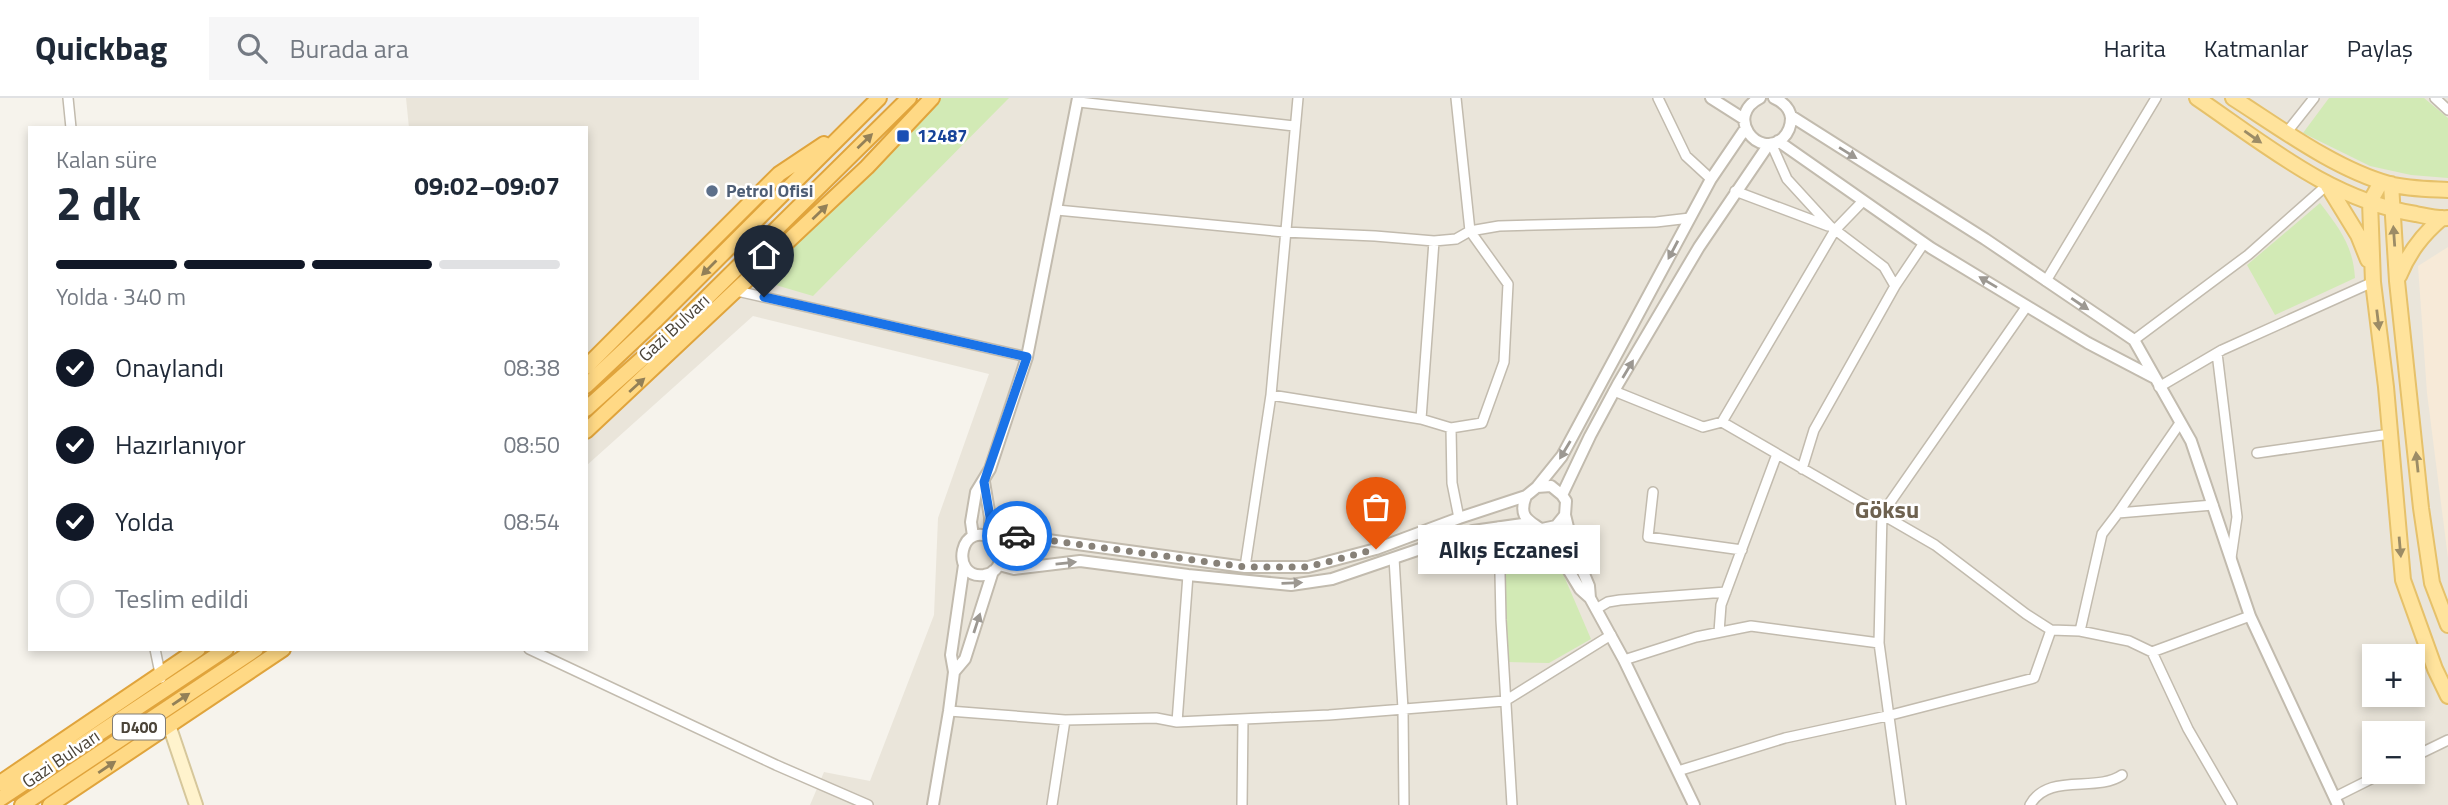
<!DOCTYPE html>
<html lang="tr">
<meta charset="utf-8">
<style>
:root{--surface:#fff;--page:#f6f6f7;--text:#1f2937;--muted:#747a83;--line:#e0e1e3;--accent:#111827}
body{margin:0;font-family:"Titillium Web",sans-serif;background:var(--page);color:var(--text);height:100vh;display:flex;flex-direction:column;font-size:26px;white-space:nowrap}
*{box-sizing:border-box;margin:0}
p{font-size:23px;color:var(--muted)}
.icon{flex:none;width:38px;height:38px;fill:none;stroke:currentColor;stroke-width:2;stroke-linecap:round;stroke-linejoin:round}
.map{position:relative;flex:1;overflow:hidden}
.side{position:absolute;left:28px;top:28px;width:560px;height:525px;display:flex;flex-direction:column;background:var(--surface);border-radius:0px;box-shadow:0 4px 10px #0003}
.side>*{flex:none}
.buttons{position:absolute;left:2362px;top:546px;display:grid;gap:14px}
.buttons a{display:grid;place-items:center;width:63px;height:63px;border-radius:0px;background:var(--surface);box-shadow:0 4px 10px #0003;font-size:35px}
.pin{position:absolute;display:grid;place-items:center;width:60px;height:60px;color:#fff;margin:-72px -30px;border-radius:50% 50% 50% 0;rotate:-45deg;box-shadow:0 0 7px #0007}
.pin .icon{rotate:45deg}
.courier{position:absolute;display:grid;place-items:center;width:70px;height:70px;margin:-35px;border:5px solid #1a73e8;border-radius:50%;background:#fff;color:#222;box-shadow:0 2px 9px #0007}
.bubble{position:absolute;height:49px;border-radius:0px;background:var(--surface);box-shadow:0 4px 10px #0003;font-size:23px;font-weight:700;line-height:49px;text-align:center}
.head em{font-style:normal;font-weight:700}
.head div{display:flex;flex-direction:column-reverse}
.head{display:flex;align-items:center;justify-content:space-between;height:119px;padding:0 28px}
h1{font-size:46px;font-weight:700;line-height:52px}
.bar{display:grid;grid-template-columns:repeat(4,1fr);gap:10px 7px;align-content:center;height:84px;padding:0 28px}
.bar i{height:9px;border-radius:5px;background:var(--line)}
.bar .current{background:var(--accent)}
.bar p{grid-column:span 4}
ol{padding:0 28px;list-style:none}
li{display:flex;align-items:center;gap:21px;height:77px}
li p{margin-inline-start:auto}
li .icon{padding:7px;border-radius:50%;background:var(--accent);color:#fff;stroke-width:4}
li:last-child{color:var(--muted)}
li i{width:38px;height:38px;border:4px solid var(--line);border-radius:50%}
header{display:flex;align-items:center;gap:42px;box-sizing:border-box;height:98px;padding:0 35px;background:var(--surface);border-bottom:2px solid var(--line)}
header strong{font-size:33px}
nav{display:flex;gap:38px;margin-inline-start:auto;font-size:24px}
.search{width:490px;height:63px;background:var(--page);display:flex;align-items:center;gap:18px;box-sizing:border-box;padding:0 24px;border-radius:0px;color:var(--muted);font-size:26px}
.map>svg:first-child{display:block}
.residential{fill:#eae5da;fill-rule:evenodd}
.commercial{fill:#f7ead8}
.green{fill:#d2eab5}
.lines{fill:none;stroke-linecap:round;stroke-linejoin:round}
.minor-casing{stroke:#c2bbae;stroke-width:12}
.tertiary-casing{stroke:#c2bbae;stroke-width:14}
.secondary-casing{stroke:#d6c79b;stroke-width:16}
.primary-casing{stroke:#e6c16a;stroke-width:18}
.trunk-casing{stroke:#e0a43c;stroke-width:18}
.minor{stroke:#fff;stroke-width:9}
.tertiary{stroke:#fff;stroke-width:10}
.secondary{stroke:#fff3cd;stroke-width:12}
.primary{stroke:#ffe39c;stroke-width:14}
.trunk{stroke:#ffd985;stroke-width:14}
.oneway{fill:#9c8c66}
.oneway2{fill:#938057}
.oneway3{fill:#9c9892}
.done{stroke:#878178;stroke-width:7;stroke-dasharray:0 12.6}
.route{stroke:#1a73e8;stroke-width:9}
.transit-dot{fill:#1a4fb4;stroke:#fff;stroke-width:2.5}
.service-dot{fill:#5c6f8a;stroke:#fff;stroke-width:2.5}
.labels{text-anchor:middle;stroke-width:5;stroke-linejoin:round;paint-order:stroke}
.shield{fill:#fff;stroke:#817c74;stroke-width:2}
.shield-label{font-size:16px;font-weight:bold;fill:#4b4439}
.transit-label{font-size:18px;font-weight:bold;fill:#164399;stroke:#fff;text-anchor:start}
.service-label{font-size:18px;font-weight:bold;fill:#4e5e75;stroke:#fff;text-anchor:start}
.street-label{font-size:18px;fill:#4b4439;stroke:#fff}
.district-label{font-size:24px;font-weight:bold;fill:#6e6250;stroke:#fff}
</style>
<header>
<strong>Quickbag</strong>
<div class="search"><svg class="icon" aria-label="search" viewBox="0 0 24 24"><circle cx="10" cy="10" r="6"/><path d="M15 15l6 6"/></svg>Burada ara</div>
<nav><a>Harita</a><a>Katmanlar</a><a>Paylaş</a></nav>
</header>
<div class="map">
<svg width="2448" height="707" viewBox="0 0 2448 707">
<rect width="100%" height="100%" fill="#f6f3ec"/>
<path class="residential" d="M406 0H2448V707H810L824 674 870 683 934 517 938 420 989 276 753 218 586 368V30H409ZM2375 558H2413V597H2375ZM2375 635H2413V674H2375Z"/>
<path class="commercial" d="M2448 149V460L2427 295 2418 168Z"/>
<path class="green" d="M941 0H1009L813 198 752 180Z
M2329 0H2424L2448 20V80L2411 77 2370 68 2303 35Z
M2320 105C2339 130 2353 147 2355 180L2275 217 2247 167Z
M1499 449 1561 471 1591 541 1549 565 1508 564Z"/>
<g class="lines">
<defs>
<path id="minor" d="M68 0 71 30
M1658 0 1686 58 1711 81
M2435 0 2448 12
M1079 4 1294 28
M2287 34 2314 0
M1771 45 1787 81 1830 128 1884 169 1895 188 1814 332 1802 371
M1735 93 1828 128
M1057 112 1284 134 1375 138 1434 143 1456 141 1470 133 1499 128 1656 124 1690 120
M2046 183 2156 0
M1895 188 1924 145
M737 193 1027 259
M2134 242 2248 157 2327 87
M2217 255 2237 419 2231 460
M2159 289 2222 252 2373 184
M1614 293 1703 329 1722 324 1935 447 2026 516 2051 532 2080 533 2129 543 2152 554 2188 631 2232 707
M1271 297 1421 321 1451 330 1452 385 1459 420
M1421 321 1434 143
M1722 324 1835 132 1863 103
M1451 330 1482 325 1504 264 1508 186 1470 133 1456 0
M2257 355 2390 336
M1653 394 1648 439 1742 452
M2118 415 2180 325
M1499 429 1501 522 1512 707
M1394 460 1403 611 1404 707
M1245 469 1271 297 1298 0
M1596 511 1608 504 1620 502 1726 494
M2080 533 2102 436 2118 415 2213 407
M1719 534 1721 507 1777 356
M155 551 161 580
M529 551 776 667 868 707
M2152 554 2250 518
M1624 562 1696 539 1751 528 1879 545
M949 613 1065 622 1156 620 1177 624 1329 617 1505 603 1611 537
M1177 624 1188 477
M2413 659 2448 642
M1678 673 1785 640 1887 618 2034 580 2051 532
M2335 699 2385 674
M1052 707 1065 622
M1242 707 1243 621
M1901 707 1879 545 1882 416 2027 208
M2030 707C2048 674 2096 695 2122 677"/>
<path id="tertiary" d="M1711 0 1744 21
M1760 0C1724 18 1758 62 1783 40 1788 35 1791 28 1791 20 1790 10 1783 4 1774 0
M1791 18 1985 141 2134 242 2191 343 2250 518 2338 707
M1778 43 1931 150 2088 245 2153 279
M984 384 990 419V438
M1537 389 1551 388 1562 397 1566 403 1565 417 1573 450 1589 488 1590 500
M1562 397 1590 338 1618 286 1699 149 1769 46
M1526 398C1516 424 1535 423 1547 437L1580 491 1590 500 1624 562 1694 707
M1542 431 1556 428 1565 417
M973 438 971 424 976 394 990 371 1027 259 1078 0
M996 443C1004 456 1002 474 984 477 949 482 959 417 996 443L1011 438 1026 439 1245 469H1308L1376 451 1459 420 1526 398 1537 389 1562 358 1711 81 1745 31
M999 467 1014 471 1080 463 1188 477 1291 487 1332 481 1473 433 1529 425
M954 574 965 561 993 473
M933 707 949 613 954 574 951 557 964 467"/>
<path id="secondary" d="M169 627 196 707"/>
<path id="primary" d="M2197 0C2266 47 2331 102 2416 116 2426 118 2437 121 2448 120
M2233 0C2280 30 2335 71 2389 86 2408 91 2428 91 2448 92
M2381 84 2370 104 2373 184 2386 289 2403 482 2435 571 2448 598
M2391 86 2397 183 2421 410 2432 485 2448 527
M2328 88 2358 137 2368 162
M2399 178C2409 154 2422 137 2442 120"/>
<path id="trunk" d="M586 269 779 76 824 46
M586 288 655 223 879 0
M586 311 672 234 909 0
M586 333 867 69 932 0
M0 685 198 551
M0 701 226 551
M22 707 256 551
M50 707 283 551"/>
</defs>
<use href="#minor" class="minor-casing"/>
<use href="#tertiary" class="tertiary-casing"/>
<use href="#secondary" class="secondary-casing"/>
<use href="#primary" class="primary-casing"/>
<use href="#trunk" class="trunk-casing"/>
<use href="#minor" class="minor"/>
<use href="#tertiary" class="tertiary"/>
<use href="#secondary" class="secondary"/>
<use href="#primary" class="primary"/>
<use href="#trunk" class="trunk"/>
</g>
<defs><path id="oneway-solid" d="M-6-.8H1V-3.2L6.5 0L1 3.2V.8H-6Z" transform="scale(1.75)"/></defs>
<g class="oneway">
<use href="#oneway-solid" transform="translate(2253 39) rotate(35)"/>
<use href="#oneway-solid" transform="translate(2394 138) rotate(-94)"/>
<use href="#oneway-solid" transform="translate(2378 222) rotate(83)"/>
<use href="#oneway-solid" transform="translate(2417 364) rotate(-96)"/>
<use href="#oneway-solid" transform="translate(2400 449) rotate(85)"/>
</g>
<g class="oneway2">
<use href="#oneway-solid" transform="translate(865 43) rotate(-44)"/>
<use href="#oneway-solid" transform="translate(820 114) rotate(-44)"/>
<use href="#oneway-solid" transform="translate(709 170) rotate(135)"/>
<use href="#oneway-solid" transform="translate(637 287) rotate(-42)"/>
<use href="#oneway-solid" transform="translate(181 601) rotate(-34)"/>
<use href="#oneway-solid" transform="translate(107 669) rotate(-34)"/>
</g>
<g class="oneway3">
<use href="#oneway-solid" transform="translate(1848 55) rotate(32)"/>
<use href="#oneway-solid" transform="translate(1673 152) rotate(118)"/>
<use href="#oneway-solid" transform="translate(1988 184) rotate(-149)"/>
<use href="#oneway-solid" transform="translate(2080 206) rotate(34)"/>
<use href="#oneway-solid" transform="translate(1628 271) rotate(-59)"/>
<use href="#oneway-solid" transform="translate(1565 352) rotate(121)"/>
<use href="#oneway-solid" transform="translate(1066 465) rotate(-6)"/>
<use href="#oneway-solid" transform="translate(1292 485) rotate(-2)"/>
<use href="#oneway-solid" transform="translate(977 525) rotate(-72)"/>
</g>
<g class="lines">
<path class="done" d="M1017 438 1245 469H1308L1376 451"/>
<path class="route" d="M764 199 1027 259 984 384 990 419 989 438 996 443 1017 438"/>
</g>
<rect class="transit-dot" x="896" y="31" width="14" height="14" rx="3.5"/>
<circle class="service-dot" cx="712" cy="93" r="7"/>
<g class="labels">
<rect class="shield" x="113" y="616.5" width="52" height="25" rx="5"/>
<g class="shield-label">
<text x="139" y="635">D400</text>
</g>
<g class="transit-label">
<text x="917" y="44">12487</text>
</g>
<g class="service-label">
<text x="726" y="99">Petrol Ofisi</text>
</g>
<g class="street-label">
<text transform="translate(674 230) rotate(-43)" y="6">Gazi Bulvarı</text>
<text transform="translate(61 661) rotate(-34)" y="6">Gazi Bulvarı</text>
</g>
<g class="district-label">
<text x="1887" y="420">Göksu</text>
</g>
</g>
</svg>
<div class="buttons">
<a>+</a>
<a>−</a>
</div>
<div class="pin" style="left:1376px;top:451px;background:#ea580c"><svg class="icon" aria-label="bag" viewBox="0 0 24 24"><path d="M5 8h14l-1 12H6zM9 8a3 3 0 0 1 6 0"/></svg></div>
<div class="pin" style="left:764px;top:199px;background:#1f2937"><svg class="icon" aria-label="home" viewBox="0 0 24 24"><path d="M3 11l9-7 9 7M6 9v11h12V9"/></svg></div>
<div class="courier" style="left:1017px;top:438px"><svg class="icon" aria-label="car" viewBox="0 0 24 24"><path d="M5 17H2v-5l4-1 3-4h7l3 4 3 1v5h-3M9 17h6M6 11h13"/><circle cx="7" cy="17" r="2"/><circle cx="17" cy="17" r="2"/></svg></div>
<div class="bubble" style="left:1418px;top:427px;width:182px">Alkış Eczanesi</div>
<section class="side">
<div class="head"><div><h1>2 dk</h1><p>Kalan süre</p></div><em>09:02–09:07</em></div>
<div class="bar"><i class="current"></i><i class="current"></i><i class="current"></i><i></i><p>Yolda · 340 m</p></div>
<ol>
<li><svg class="icon" aria-label="check" viewBox="0 0 24 24"><path d="M5 12l5 5 9-10"/></svg>Onaylandı<p>08:38</p></li>
<li><svg class="icon" aria-label="check" viewBox="0 0 24 24"><path d="M5 12l5 5 9-10"/></svg>Hazırlanıyor<p>08:50</p></li>
<li><svg class="icon" aria-label="check" viewBox="0 0 24 24"><path d="M5 12l5 5 9-10"/></svg>Yolda<p>08:54</p></li>
<li><i></i>Teslim edildi</li>
</ol>
</section>
</div>
